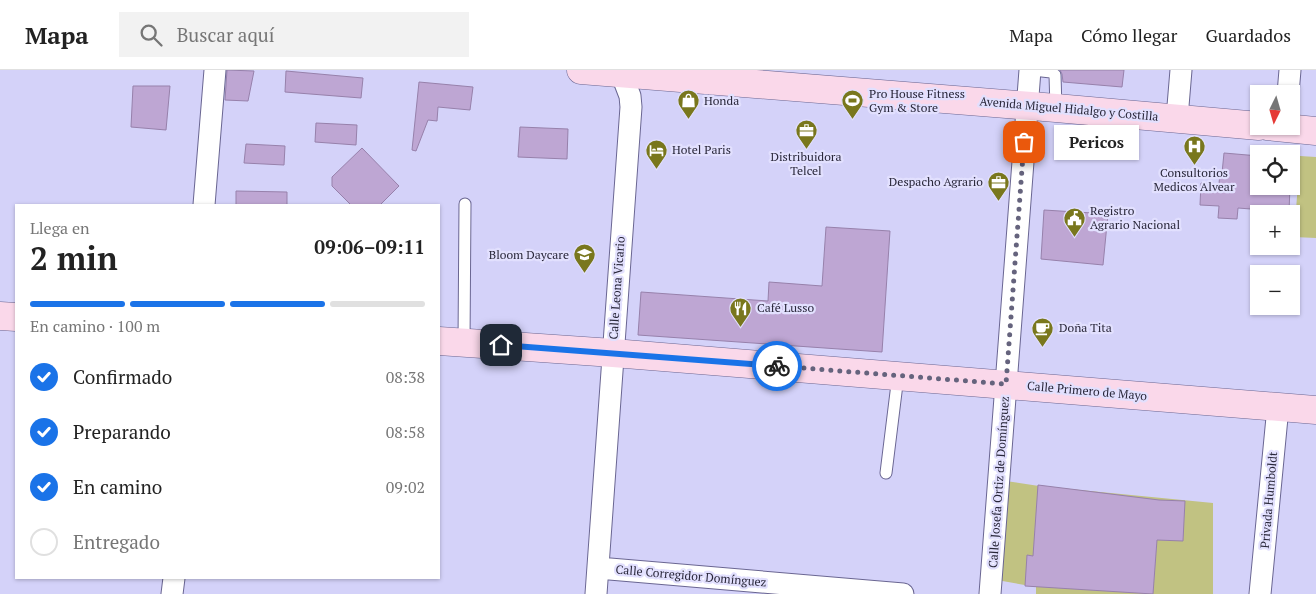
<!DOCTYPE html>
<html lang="es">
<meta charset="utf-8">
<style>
:root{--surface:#fff;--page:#f2f2f2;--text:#222;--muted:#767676;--line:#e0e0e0;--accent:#1a73e8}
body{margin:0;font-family:"PT Serif",serif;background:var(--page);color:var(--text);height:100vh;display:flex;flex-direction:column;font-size:19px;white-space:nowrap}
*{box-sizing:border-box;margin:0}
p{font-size:16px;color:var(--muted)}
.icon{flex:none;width:28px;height:28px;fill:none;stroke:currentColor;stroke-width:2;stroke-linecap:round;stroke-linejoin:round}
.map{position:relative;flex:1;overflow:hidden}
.side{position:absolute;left:15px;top:134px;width:425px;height:375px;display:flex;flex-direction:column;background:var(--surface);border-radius:0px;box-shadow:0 1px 4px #0004}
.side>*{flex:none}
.needle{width:32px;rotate:185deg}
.fabs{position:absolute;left:1250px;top:15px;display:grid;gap:10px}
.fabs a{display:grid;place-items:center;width:50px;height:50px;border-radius:0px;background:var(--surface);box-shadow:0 1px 4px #0004;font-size:25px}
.pin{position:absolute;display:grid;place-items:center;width:42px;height:42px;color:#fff;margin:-21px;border-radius:10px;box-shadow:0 2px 8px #0006}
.courier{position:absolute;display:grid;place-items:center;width:50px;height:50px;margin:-25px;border:4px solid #1a73e8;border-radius:50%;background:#fff;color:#222;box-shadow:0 1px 6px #0007}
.bubble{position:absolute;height:35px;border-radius:0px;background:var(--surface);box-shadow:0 1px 4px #0004;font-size:16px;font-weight:700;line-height:35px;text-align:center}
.headline em{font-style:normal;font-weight:700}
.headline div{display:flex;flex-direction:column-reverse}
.headline{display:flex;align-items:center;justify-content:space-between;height:85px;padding:0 15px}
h1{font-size:32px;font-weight:700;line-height:38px}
.bar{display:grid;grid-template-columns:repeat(4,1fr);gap:8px 5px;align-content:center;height:60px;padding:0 15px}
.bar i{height:6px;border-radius:4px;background:var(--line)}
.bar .active{background:var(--accent)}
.bar p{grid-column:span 4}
ol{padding:0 15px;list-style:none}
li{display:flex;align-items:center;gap:15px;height:55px}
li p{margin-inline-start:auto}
li .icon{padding:5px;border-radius:50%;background:var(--accent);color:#fff;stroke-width:4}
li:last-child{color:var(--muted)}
li i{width:28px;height:28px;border:2px solid var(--line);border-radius:50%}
header{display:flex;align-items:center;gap:30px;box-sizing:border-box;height:70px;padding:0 25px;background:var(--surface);border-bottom:1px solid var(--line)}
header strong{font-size:24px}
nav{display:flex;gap:28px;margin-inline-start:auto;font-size:18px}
.search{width:350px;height:45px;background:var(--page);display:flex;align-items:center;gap:12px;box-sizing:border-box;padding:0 18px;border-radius:0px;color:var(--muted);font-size:19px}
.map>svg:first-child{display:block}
.green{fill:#c1c282}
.building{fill:#bea6d3;stroke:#9781ab}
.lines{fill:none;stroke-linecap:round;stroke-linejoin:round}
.lane-casing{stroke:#6a6692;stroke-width:13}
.street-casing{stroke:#6a6692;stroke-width:23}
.secondary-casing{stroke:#6a6692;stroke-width:29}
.lane{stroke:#fff;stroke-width:11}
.street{stroke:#fff;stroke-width:21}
.secondary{stroke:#fad8ea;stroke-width:28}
.done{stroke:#65637d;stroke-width:5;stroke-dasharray:0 9}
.route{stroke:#1a73e8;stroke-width:6}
.labels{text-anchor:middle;stroke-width:4.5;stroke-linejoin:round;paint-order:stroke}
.poi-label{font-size:12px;fill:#29273a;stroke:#e2e0fe;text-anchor:start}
.street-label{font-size:12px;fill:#29273a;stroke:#e2e0fe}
</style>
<header>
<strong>Mapa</strong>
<div class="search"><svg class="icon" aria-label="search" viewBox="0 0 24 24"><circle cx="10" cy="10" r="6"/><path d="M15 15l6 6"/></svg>Buscar aquí</div>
<nav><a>Mapa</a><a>Cómo llegar</a><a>Guardados</a></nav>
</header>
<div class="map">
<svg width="1316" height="524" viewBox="0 0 1316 524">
<rect width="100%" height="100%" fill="#d4d2f9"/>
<path class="green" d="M1300 86 1316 87V168L1294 167Z
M999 410 1039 416 1213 433V524H1036V517L991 509Z"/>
<path class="building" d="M227 0 254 1 248 31 225 30Z
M1060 0H1124L1122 17 1063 12 1062 4Z
M286 1 363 8 361 28 285 22Z
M419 12 473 17 470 40 438 37 437 51 428 50 416 81 412 80Z
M133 16H170L166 60 131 57Z
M316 53 357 55 356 75 315 72Z
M520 57 568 59 567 89 518 87Z
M246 74 285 76 284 95 244 93Z
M362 78 399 116 380 135H351L332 116V107Z
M1224 83 1259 86V116H1290L1289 142 1238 138 1237 149 1218 148 1219 136 1200 135 1201 113 1219 114 1220 102 1222 103Z
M236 121 287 122V135H236Z
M1044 140 1108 144 1103 195 1041 189Z
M826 157 890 161 882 282 638 265 641 222 768 231 769 212 822 216Z
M1038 415 1159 430 1185 431 1183 471 1157 470 1153 524 1025 516 1027 485 1033 486Z"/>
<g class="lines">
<defs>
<path id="lane" d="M1033 0 1051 2 1055 5 1056 38
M464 273 465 134
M886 403 898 306"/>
<path id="street" d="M1288 24 1290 0
M1177 48 1181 0
M204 135 215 0
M598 498 903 524
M172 524 174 508
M596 524 631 37 630 26 620 0
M990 524 1030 0
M1260 524 1278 337"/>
<path id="secondary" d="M581 0 1056 38 1259 56
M1267 56 1316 61
M0 246 16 247
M439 271 613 283 1316 340"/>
</defs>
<use href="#lane" class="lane-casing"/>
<use href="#street" class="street-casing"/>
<use href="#secondary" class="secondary-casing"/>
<use href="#lane" class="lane"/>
<use href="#street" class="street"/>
<use href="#secondary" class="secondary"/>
</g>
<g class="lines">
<path class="done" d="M777 296 1006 314 1024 72"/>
<path class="route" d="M501 275 777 296"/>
</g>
<defs>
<symbol id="shop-pin" viewBox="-11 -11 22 30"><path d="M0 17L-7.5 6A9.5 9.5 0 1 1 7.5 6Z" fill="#79771d" stroke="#e2e0fe"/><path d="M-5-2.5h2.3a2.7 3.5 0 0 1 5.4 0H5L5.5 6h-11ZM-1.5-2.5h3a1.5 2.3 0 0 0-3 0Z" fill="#fff"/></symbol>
<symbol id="stadium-pin" viewBox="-11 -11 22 30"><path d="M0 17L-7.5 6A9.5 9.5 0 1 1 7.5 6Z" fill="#79771d" stroke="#e2e0fe"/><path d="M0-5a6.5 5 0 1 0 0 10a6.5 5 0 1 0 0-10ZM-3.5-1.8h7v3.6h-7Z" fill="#fff"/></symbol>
<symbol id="office-pin" viewBox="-11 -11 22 30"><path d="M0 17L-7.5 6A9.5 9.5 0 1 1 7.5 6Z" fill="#79771d" stroke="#e2e0fe"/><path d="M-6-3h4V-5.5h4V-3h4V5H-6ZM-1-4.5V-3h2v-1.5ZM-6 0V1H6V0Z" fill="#fff"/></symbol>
<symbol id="hospital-pin" viewBox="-11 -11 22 30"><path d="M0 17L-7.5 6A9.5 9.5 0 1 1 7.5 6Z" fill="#79771d" stroke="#e2e0fe"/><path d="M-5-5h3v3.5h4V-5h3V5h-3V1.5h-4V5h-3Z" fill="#fff"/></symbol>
<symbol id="hotel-pin" viewBox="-11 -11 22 30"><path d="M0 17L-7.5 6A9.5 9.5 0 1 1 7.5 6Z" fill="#79771d" stroke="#e2e0fe"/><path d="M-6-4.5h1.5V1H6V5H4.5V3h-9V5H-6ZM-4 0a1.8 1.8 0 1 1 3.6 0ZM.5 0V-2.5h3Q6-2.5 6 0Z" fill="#fff"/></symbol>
<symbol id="civic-pin" viewBox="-11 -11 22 30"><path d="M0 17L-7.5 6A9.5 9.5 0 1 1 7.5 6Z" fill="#79771d" stroke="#e2e0fe"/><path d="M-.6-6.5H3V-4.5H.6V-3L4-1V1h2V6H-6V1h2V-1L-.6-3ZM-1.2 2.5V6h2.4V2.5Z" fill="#fff"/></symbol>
<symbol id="school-pin" viewBox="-11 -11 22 30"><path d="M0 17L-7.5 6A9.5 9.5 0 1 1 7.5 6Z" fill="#79771d" stroke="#e2e0fe"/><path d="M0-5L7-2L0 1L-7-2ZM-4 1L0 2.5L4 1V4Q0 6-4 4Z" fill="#fff"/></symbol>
<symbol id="restaurant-pin" viewBox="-11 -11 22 30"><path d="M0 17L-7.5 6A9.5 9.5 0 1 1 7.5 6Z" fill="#79771d" stroke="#e2e0fe"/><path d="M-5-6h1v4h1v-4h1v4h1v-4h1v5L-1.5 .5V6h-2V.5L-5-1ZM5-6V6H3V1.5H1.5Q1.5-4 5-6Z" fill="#fff"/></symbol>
<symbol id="cafe-pin" viewBox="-11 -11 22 30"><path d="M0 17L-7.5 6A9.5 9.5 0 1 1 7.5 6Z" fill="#79771d" stroke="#e2e0fe"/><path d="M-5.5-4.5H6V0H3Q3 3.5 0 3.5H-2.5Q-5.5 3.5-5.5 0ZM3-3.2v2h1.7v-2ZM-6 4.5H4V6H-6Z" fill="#fff"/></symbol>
</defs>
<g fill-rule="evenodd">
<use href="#shop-pin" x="676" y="18" width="25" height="34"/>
<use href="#stadium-pin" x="840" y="18" width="25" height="34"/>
<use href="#office-pin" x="794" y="48" width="25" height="34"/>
<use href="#hospital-pin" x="1182" y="64" width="25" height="34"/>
<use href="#hotel-pin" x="644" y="68" width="25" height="34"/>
<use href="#office-pin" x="986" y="100" width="25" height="34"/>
<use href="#civic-pin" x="1062" y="136" width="25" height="34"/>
<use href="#school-pin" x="572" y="172" width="25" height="34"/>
<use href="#restaurant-pin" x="728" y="226" width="25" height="34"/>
<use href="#cafe-pin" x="1030" y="246" width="25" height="34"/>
</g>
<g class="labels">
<g class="poi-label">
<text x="869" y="28">Pro House Fitness<tspan x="869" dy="14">Gym &amp; Store</tspan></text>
<text x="704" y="35">Honda</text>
<text x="672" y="84">Hotel Paris</text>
<text x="806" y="91" text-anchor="middle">Distribuidora<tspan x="806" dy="14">Telcel</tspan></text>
<text x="1194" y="107" text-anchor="middle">Consultorios<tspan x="1194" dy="14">Medicos Alvear</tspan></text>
<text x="983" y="116" text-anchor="end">Despacho Agrario</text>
<text x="1090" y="145">Registro<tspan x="1090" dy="14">Agrario Nacional</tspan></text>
<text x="569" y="189" text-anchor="end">Bloom Daycare</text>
<text x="757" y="242">Café Lusso</text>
<text x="1059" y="262">Doña Tita</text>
</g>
<g class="street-label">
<text transform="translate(1069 39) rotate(5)" y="4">Avenida Miguel Hidalgo y Costilla</text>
<text transform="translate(617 218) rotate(-86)" y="4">Calle Leona Vicario</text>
<text transform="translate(1087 321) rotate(5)" y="4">Calle Primero de Mayo</text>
<text transform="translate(999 412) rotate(-86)" y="4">Calle Josefa Ortiz de Domínguez</text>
<text transform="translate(1269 430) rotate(-85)" y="4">Privada Humboldt</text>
<text transform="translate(691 506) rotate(5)" y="4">Calle Corregidor Domínguez</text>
</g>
</g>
</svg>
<div class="fabs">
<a><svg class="needle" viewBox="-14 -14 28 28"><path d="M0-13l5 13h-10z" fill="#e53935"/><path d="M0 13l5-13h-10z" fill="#767676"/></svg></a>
<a><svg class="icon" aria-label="locate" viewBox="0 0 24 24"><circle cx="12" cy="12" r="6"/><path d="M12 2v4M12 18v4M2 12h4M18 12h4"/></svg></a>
<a>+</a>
<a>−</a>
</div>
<div class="pin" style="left:1024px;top:72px;background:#ea580c"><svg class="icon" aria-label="bag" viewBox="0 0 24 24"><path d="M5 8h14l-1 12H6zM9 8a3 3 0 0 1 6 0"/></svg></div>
<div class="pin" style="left:501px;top:275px;background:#1f2937"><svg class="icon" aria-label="home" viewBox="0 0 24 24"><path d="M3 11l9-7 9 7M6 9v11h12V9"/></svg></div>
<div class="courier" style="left:777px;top:296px"><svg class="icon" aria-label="bike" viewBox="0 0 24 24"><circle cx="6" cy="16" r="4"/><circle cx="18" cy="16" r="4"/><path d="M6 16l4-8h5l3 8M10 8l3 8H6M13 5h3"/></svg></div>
<div class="bubble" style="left:1054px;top:55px;width:85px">Pericos</div>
<section class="side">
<div class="headline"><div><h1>2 min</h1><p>Llega en</p></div><em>09:06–09:11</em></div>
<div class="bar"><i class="active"></i><i class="active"></i><i class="active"></i><i></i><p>En camino · 100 m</p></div>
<ol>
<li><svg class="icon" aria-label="check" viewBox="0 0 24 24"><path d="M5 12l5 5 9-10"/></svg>Confirmado<p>08:38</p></li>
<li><svg class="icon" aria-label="check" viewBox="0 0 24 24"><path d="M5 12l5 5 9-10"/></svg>Preparando<p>08:58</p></li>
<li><svg class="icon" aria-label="check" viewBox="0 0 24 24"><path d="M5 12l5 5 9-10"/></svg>En camino<p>09:02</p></li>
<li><i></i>Entregado</li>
</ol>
</section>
</div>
